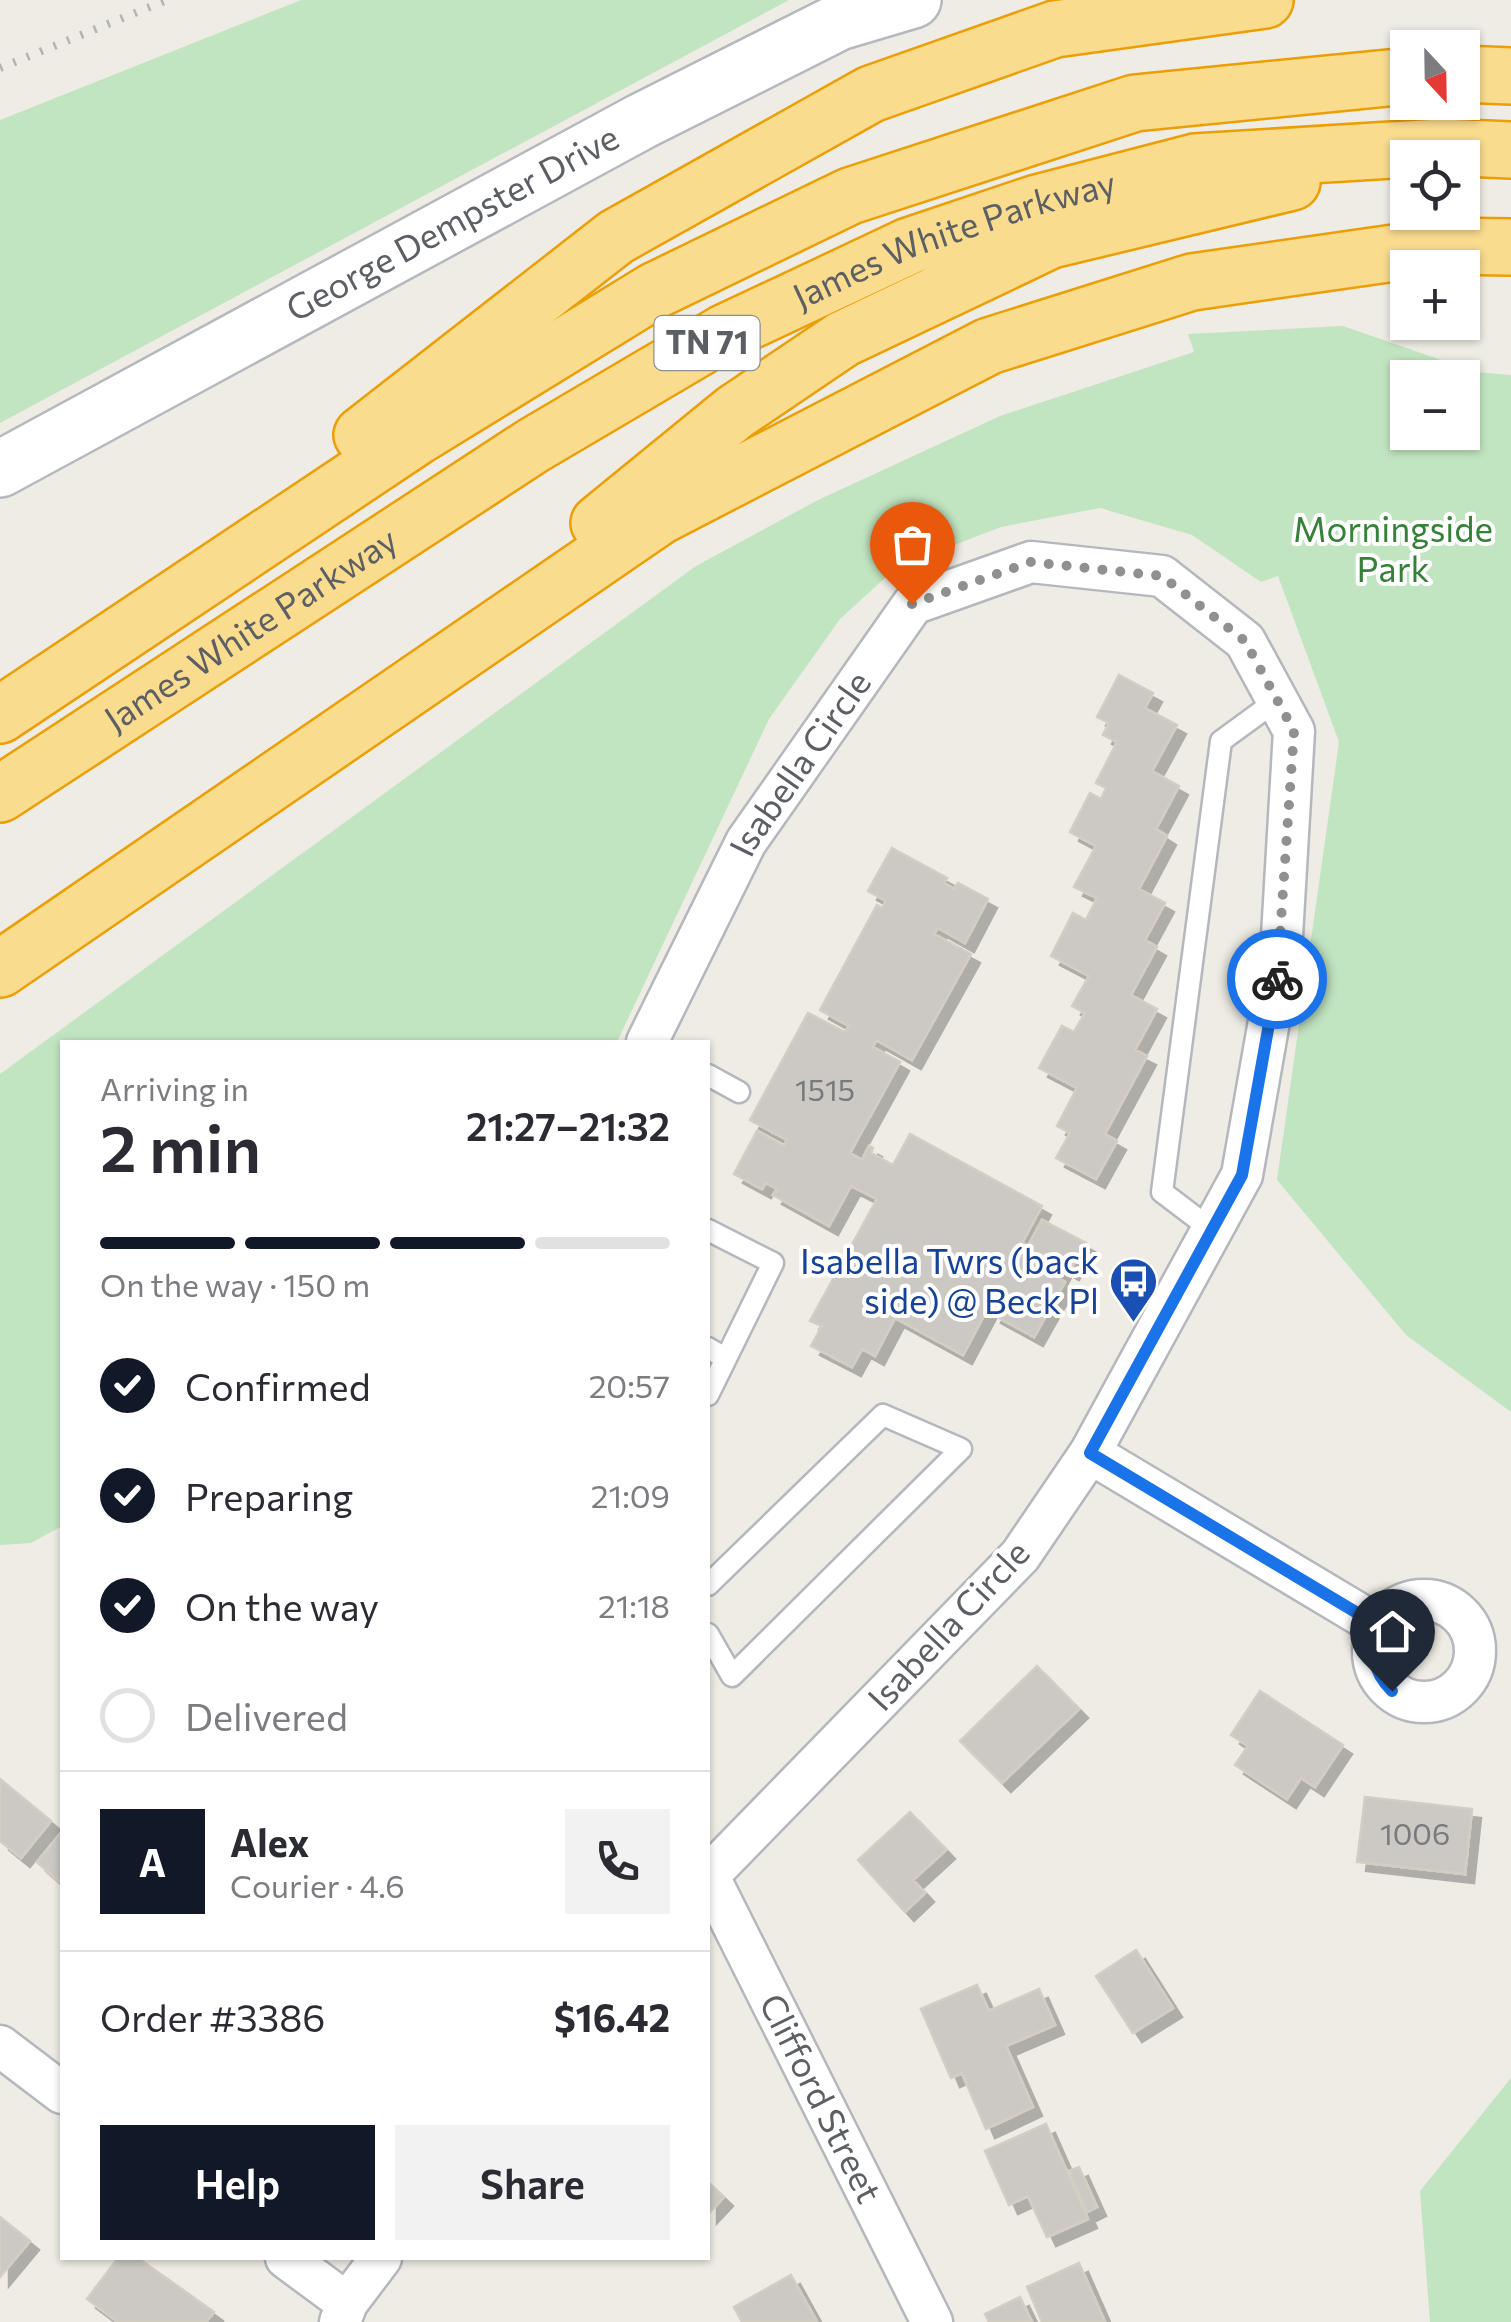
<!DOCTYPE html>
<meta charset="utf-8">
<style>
:root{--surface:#fff;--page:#f2f2f3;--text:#2b2b33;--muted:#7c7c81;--line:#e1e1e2;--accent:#111827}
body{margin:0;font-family:Commissioner,sans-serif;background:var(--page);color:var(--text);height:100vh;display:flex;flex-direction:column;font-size:38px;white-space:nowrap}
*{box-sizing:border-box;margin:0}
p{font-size:32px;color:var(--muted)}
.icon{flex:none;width:55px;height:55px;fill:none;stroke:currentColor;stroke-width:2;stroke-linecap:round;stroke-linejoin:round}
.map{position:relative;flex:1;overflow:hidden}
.sheet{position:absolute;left:60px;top:1040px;width:650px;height:1220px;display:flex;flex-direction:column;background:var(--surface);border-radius:0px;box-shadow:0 2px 8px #0004}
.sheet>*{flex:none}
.needle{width:65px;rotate:158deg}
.buttons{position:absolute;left:1390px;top:30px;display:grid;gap:20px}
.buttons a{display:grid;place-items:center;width:90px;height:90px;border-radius:0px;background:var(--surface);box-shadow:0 2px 8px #0004;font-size:50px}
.pin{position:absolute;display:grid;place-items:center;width:85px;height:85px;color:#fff;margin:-102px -42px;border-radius:50% 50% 50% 0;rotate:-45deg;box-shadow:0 0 10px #0007}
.pin .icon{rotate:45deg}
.courier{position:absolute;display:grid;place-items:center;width:100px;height:100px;margin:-50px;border:8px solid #1a73e8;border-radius:50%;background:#fff;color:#222;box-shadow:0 2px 12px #0007}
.summary em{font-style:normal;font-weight:600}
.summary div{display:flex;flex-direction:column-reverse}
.summary{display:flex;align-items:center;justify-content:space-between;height:170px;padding:0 40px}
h1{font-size:65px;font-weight:600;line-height:75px}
.bar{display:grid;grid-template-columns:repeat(4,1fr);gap:15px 10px;align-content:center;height:120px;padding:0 40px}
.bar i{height:12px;border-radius:8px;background:var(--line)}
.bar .active{background:var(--accent)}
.bar p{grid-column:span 4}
.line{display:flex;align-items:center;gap:25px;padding:0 40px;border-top:2px solid var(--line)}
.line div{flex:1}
.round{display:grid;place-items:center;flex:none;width:105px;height:105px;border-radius:0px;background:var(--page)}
ol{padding:0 40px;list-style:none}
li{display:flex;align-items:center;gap:30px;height:110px}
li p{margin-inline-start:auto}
li .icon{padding:10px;border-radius:50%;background:var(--accent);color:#fff;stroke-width:4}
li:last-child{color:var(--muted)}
li i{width:55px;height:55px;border:5px solid var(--line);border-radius:50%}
.cta{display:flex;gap:20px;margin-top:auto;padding:20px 40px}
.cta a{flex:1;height:115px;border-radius:0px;background:var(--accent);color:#fff;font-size:40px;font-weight:600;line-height:115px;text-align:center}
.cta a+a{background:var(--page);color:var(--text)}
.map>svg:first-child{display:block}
.green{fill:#c2e5c1;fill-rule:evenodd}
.building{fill:#ccc8c3;stroke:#d3cdc2;stroke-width:2.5;filter:url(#shadow)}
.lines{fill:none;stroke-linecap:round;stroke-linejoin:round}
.lane-casing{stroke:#b4b7bb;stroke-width:25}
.street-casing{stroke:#b4b7bb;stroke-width:45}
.secondary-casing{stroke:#b5b9be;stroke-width:60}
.highway-casing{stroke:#ec9e07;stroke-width:60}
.lane{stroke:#fff;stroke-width:20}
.street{stroke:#fff;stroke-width:40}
.secondary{stroke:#fff;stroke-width:55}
.highway{stroke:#fadc8f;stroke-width:55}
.rail{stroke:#b3b4b4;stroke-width:8;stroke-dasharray:2.5 12;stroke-linecap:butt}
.done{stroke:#8f9191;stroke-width:10;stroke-dasharray:0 18}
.route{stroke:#1a73e8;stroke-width:12}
.labels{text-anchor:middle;stroke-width:8;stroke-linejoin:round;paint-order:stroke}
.number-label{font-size:30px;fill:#787a7c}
.shield{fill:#fff;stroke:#8d9092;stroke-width:2.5}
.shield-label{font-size:32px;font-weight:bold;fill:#5c6064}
.street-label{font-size:35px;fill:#5c6064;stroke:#fff}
.park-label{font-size:35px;fill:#368138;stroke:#fff}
.transit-label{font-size:35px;fill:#164399;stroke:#fff;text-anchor:end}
</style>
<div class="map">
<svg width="1511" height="2322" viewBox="0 0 1511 2322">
<defs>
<filter id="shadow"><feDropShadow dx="9" dy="9" stdDeviation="0" flood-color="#0004"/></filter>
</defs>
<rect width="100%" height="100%" fill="#eeece4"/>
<path class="green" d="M301 0H789L0 423V120Z
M1343 326 1476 372 1511 375V1412L1406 1335 1277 1180 1339 742 1278 576 1261 582 1192 535 1100 508 1001 527 897 567 840 619 769 719 617 1042H62V1526L31 1543 0 1545V1074L696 566 818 500 1000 416 1194 352 1188 334ZM1408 378H1462V432H1408Z
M1511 2078V2322H1430L1420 2191Z"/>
<path class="building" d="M1119 675 1153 693 1145 708 1177 725 1152 771 1179 786 1156 829 1167 836 1139 889 1165 903 1145 940 1157 947 1131 995 1157 1009 1135 1050 1147 1056 1105 1134 1117 1141 1096 1179 1056 1158 1070 1133 1057 1126 1077 1088 1039 1068 1062 1026 1074 1032 1085 1013 1072 1006 1089 976 1051 956 1073 913 1086 920 1097 898 1074 887 1096 846 1070 832 1090 793 1101 799 1106 788 1096 783 1117 742 1103 735 1109 723 1097 717Z
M892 848 947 878 944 883 954 889 958 883 988 899 965 943 938 928 934 934 971 954 912 1060 876 1040 873 1047 900 1062 850 1153 862 1160 869 1146 873 1148 871 1153 893 1165 910 1134 1042 1206 1022 1243 1028 1246 1042 1220 1086 1243 1070 1271 1063 1267 1057 1278 1065 1282 1034 1337 992 1314 1002 1294 997 1291 963 1355 895 1318 875 1356 862 1349 852 1367 811 1346 822 1326 810 1321 877 1199 851 1186 829 1226 773 1195 777 1189 766 1183 762 1189 734 1174 757 1131 784 1146 787 1140 750 1120 808 1013 845 1032 849 1026 820 1010 877 905 882 908 886 901 868 891Z
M1037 1666 1079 1709 1002 1783 960 1741Z
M1260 1691 1343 1745 1315 1787 1301 1778 1287 1799 1235 1765 1248 1746 1231 1735Z
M0 1779 51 1821 21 1858 0 1841Z
M1365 1797 1472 1809 1465 1874 1357 1862Z
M910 1812 946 1850 913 1880 925 1893 905 1912 858 1860Z
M62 1832V1884L37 1862Z
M1136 1950 1173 2008 1133 2033 1096 1976Z
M977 1985 989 2011 1039 1989 1055 2025 1006 2046 1033 2107 986 2129 962 2073 951 2078 921 2009Z
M1046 2124 1088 2219 1047 2237 1028 2196 1009 2205 985 2151Z
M1079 2167 1097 2207 1087 2212 1069 2171Z
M708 2182 724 2197 708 2214Z
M0 2217 30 2241 0 2277Z
M118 2258H138L214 2312 206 2322H118L87 2299Z
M1079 2263 1105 2322H1042L1027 2287Z
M791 2275 817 2322H742L734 2307Z
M1020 2297 1032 2322H989L985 2314Z"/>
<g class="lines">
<defs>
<path id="lane" d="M708 1075 739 1092
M708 1230 773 1263 708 1395
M1212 1230 1162 1192 1221 741 1277 700
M708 1348 725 1358
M708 1585 883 1415 961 1449 732 1676 708 1634"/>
<g id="street">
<path id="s1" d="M647 1042 746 842 913 604 1031 562 1162 576 1245 641 1294 731 1281 953 1242 1175 1090 1453 1020 1556 708 1876"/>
<path d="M1090 1453 1379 1626"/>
<circle cx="1424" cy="1651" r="51"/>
<path id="s2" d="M708 1875 932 2322"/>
<path d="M0 2046 62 2093"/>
<path d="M286 2258 347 2303"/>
<path d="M340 2322 347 2303 381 2258"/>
</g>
<g id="secondary">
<path id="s3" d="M0 469 642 121 839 22 913 0"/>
</g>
<g id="highway">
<path d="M1462 74 1511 76"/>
<path d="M362 435 616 237 871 94 1055 29 1265 0"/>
<path d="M599 523 735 412 843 339 1051 240 1292 182"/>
<path d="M0 715 418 436 654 291 850 196 1135 103 1408 76"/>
<path id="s4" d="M0 794 534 445 724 333 909 246 1037 203 1195 162 1441 147 1511 150"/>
<path d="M0 969 660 516 989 346 1192 282 1443 246 1511 247"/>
</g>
</defs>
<use href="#lane" class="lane-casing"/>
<use href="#street" class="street-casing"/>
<use href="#secondary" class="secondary-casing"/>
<use href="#highway" class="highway-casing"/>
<use href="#lane" class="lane"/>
<use href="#street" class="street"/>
<use href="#secondary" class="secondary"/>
<use href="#highway" class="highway"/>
<path class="rail" d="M0 68 167 0"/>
</g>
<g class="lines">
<path class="done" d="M912 604 1031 562 1162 576 1245 641 1294 731 1277 979"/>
<path class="route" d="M1277 979 1242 1175 1090 1453 1379 1626C1370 1652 1372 1671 1392 1691"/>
</g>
<defs>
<symbol id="bus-pin" viewBox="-11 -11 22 30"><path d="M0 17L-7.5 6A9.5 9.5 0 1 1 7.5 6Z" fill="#1a4fb4" stroke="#fff"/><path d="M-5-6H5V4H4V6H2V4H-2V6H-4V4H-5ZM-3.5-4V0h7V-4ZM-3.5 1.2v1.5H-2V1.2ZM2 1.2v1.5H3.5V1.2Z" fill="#fff"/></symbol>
</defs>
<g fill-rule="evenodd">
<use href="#bus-pin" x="1106" y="1254" width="55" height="75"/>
</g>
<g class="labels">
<g class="number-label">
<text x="825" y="1101">1515</text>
<text x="1415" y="1845">1006</text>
</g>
<rect class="shield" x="654.5" y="316" width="105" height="54" rx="8"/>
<g class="shield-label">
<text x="707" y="354">TN 71</text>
</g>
<g class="street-label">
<text dy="12" stroke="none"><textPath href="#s3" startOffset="515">George Dempster Drive</textPath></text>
<text dy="12" stroke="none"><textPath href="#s4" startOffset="1108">James White Parkway</textPath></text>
<text dy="12" stroke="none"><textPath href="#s4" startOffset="300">James White Parkway</textPath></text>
<text dy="12" stroke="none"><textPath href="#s1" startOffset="318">Isabella Circle</textPath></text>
<text transform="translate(949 1626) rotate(-47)" y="12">Isabella Circle</text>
<text dy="12" stroke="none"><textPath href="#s2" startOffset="250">Clifford Street</textPath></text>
</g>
<g class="park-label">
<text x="1393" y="542">Morningside<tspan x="1393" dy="40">Park</tspan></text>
</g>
<g class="transit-label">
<text x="1099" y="1274">Isabella Twrs (back<tspan x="1099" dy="40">side) @ Beck Pl</tspan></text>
</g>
</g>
</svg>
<div class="buttons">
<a><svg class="needle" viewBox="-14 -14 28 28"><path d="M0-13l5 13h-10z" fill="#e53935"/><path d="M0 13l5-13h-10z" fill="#7c7c81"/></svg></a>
<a><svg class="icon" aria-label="locate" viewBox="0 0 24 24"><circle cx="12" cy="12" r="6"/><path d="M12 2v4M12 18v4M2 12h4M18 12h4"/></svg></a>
<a>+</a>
<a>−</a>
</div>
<div class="pin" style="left:912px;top:604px;background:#ea580c"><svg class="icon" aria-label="bag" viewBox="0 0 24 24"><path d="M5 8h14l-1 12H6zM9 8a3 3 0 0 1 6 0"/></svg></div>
<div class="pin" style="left:1392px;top:1691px;background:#1f2937"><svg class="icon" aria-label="home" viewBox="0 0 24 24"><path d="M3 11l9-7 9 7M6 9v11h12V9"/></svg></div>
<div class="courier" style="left:1277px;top:979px"><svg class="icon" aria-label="bike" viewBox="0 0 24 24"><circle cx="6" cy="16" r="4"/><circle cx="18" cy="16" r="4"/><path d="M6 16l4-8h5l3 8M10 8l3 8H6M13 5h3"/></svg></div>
<section class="sheet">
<div class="summary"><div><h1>2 min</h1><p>Arriving in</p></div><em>21:27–21:32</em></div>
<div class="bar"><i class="active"></i><i class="active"></i><i class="active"></i><i></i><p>On the way · 150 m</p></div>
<ol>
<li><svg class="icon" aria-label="check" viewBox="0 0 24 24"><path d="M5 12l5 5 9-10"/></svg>Confirmed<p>20:57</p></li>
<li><svg class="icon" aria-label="check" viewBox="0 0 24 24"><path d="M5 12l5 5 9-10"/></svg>Preparing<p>21:09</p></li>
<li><svg class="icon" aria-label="check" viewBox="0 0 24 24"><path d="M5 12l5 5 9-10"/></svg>On the way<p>21:18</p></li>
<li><i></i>Delivered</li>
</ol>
<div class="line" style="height:180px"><b class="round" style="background:var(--accent);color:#fff">A</b><div><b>Alex</b><p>Courier · 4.6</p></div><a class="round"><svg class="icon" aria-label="phone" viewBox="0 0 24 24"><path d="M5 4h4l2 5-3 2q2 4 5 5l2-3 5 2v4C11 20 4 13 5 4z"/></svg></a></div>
<div class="line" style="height:130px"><div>Order #3386</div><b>$16.42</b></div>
<div class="cta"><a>Help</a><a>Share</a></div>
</section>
</div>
